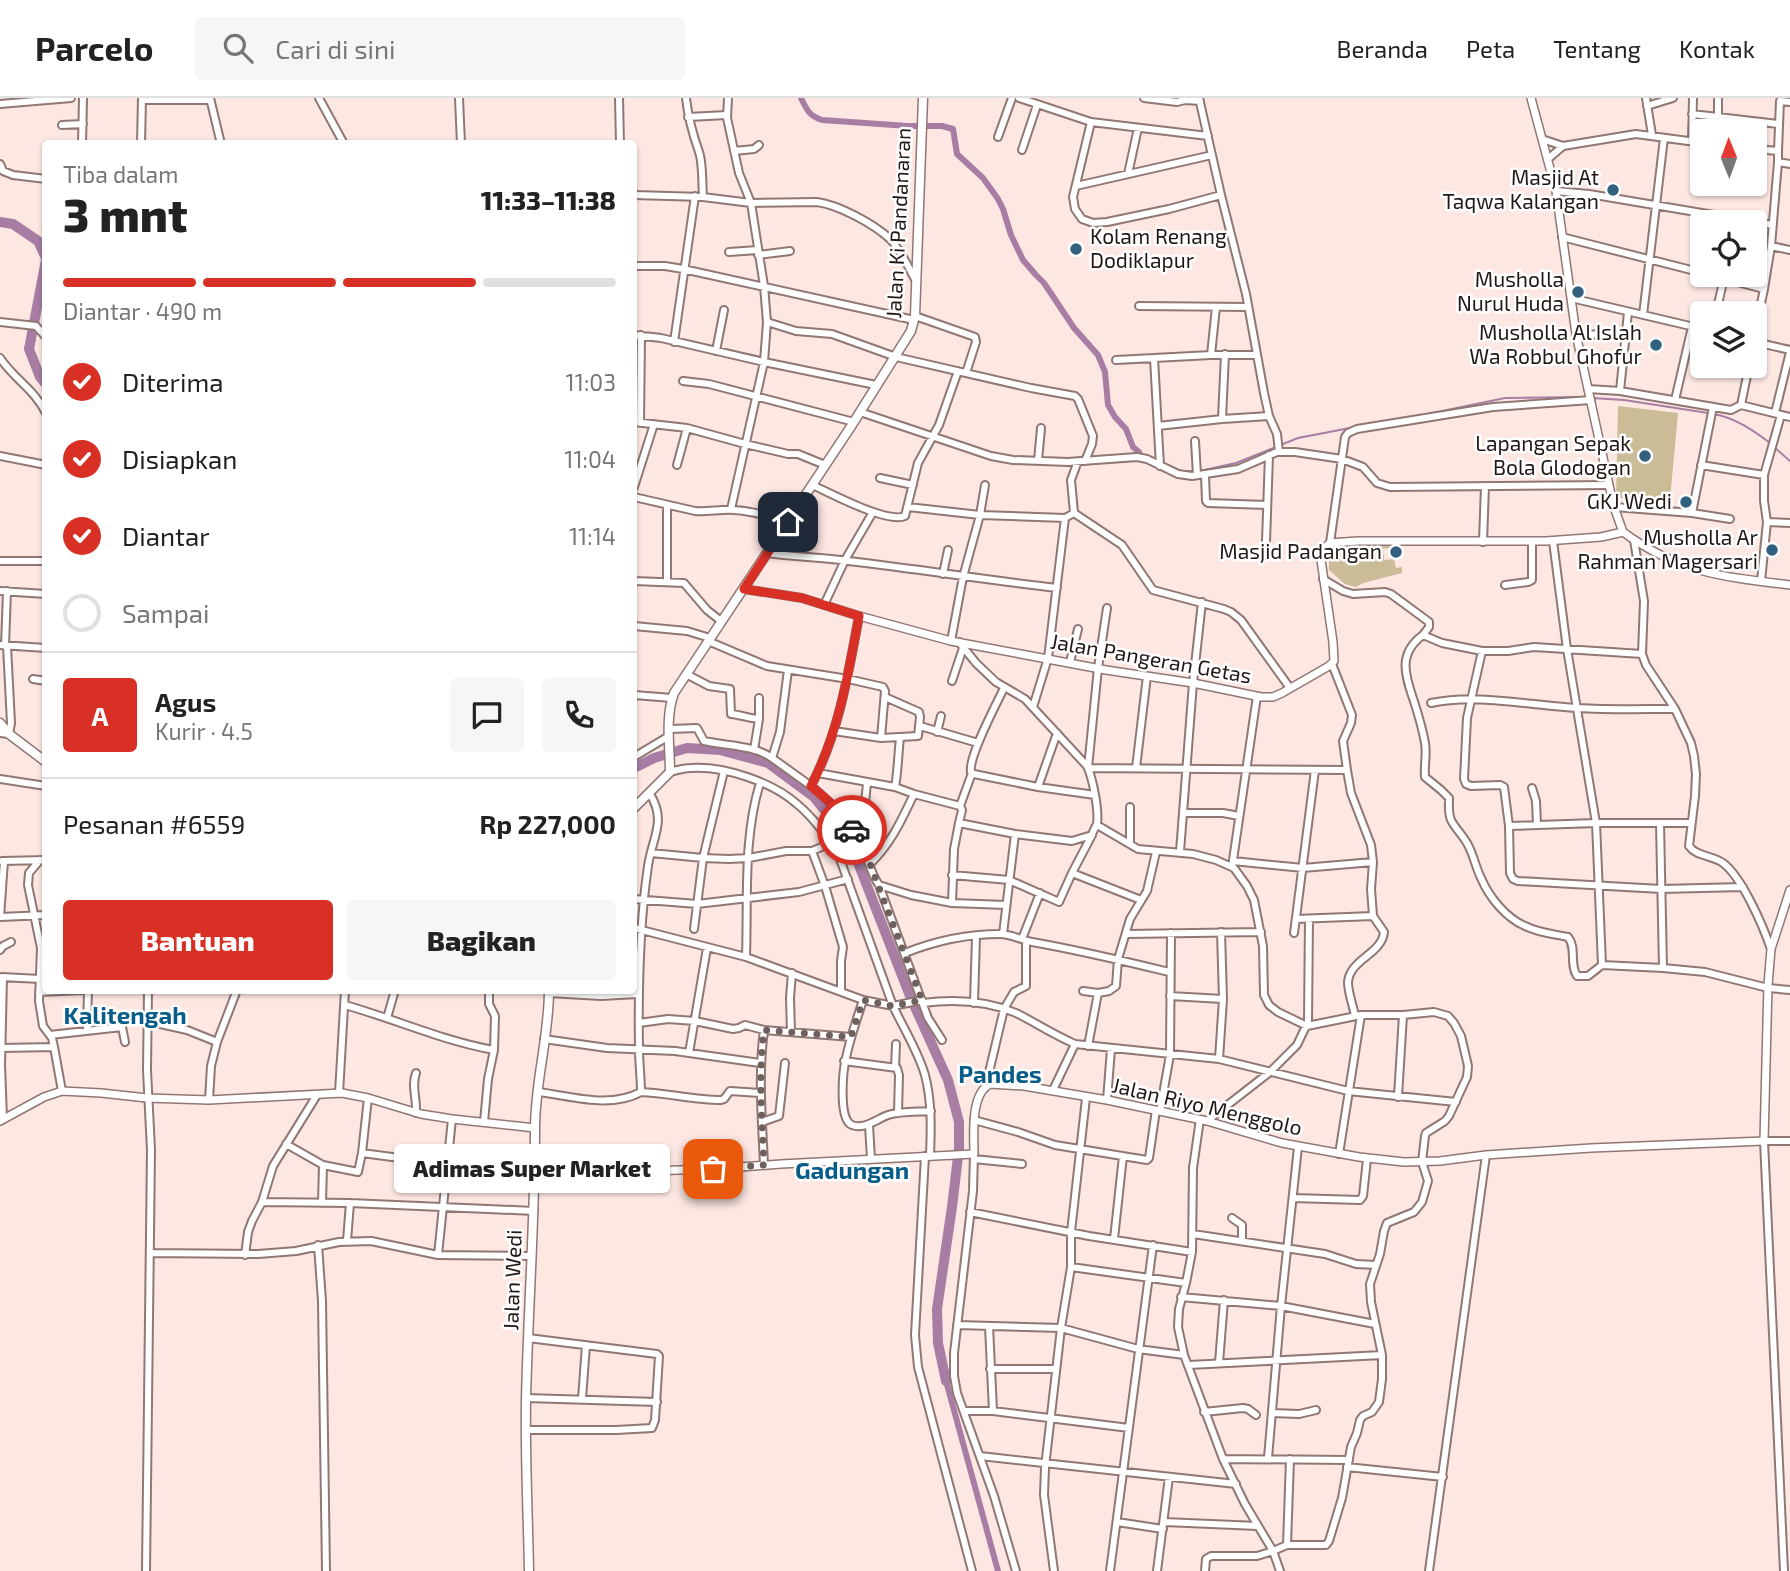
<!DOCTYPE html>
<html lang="id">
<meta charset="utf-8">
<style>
:root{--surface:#fff;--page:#f6f6f6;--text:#222;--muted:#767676;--line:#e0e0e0;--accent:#d93025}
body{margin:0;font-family:"Exo 2",sans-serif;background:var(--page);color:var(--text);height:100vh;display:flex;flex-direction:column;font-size:26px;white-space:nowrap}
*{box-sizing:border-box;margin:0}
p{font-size:23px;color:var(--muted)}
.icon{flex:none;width:38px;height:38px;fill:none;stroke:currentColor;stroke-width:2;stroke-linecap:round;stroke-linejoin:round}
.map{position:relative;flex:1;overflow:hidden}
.details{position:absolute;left:42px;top:42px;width:595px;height:854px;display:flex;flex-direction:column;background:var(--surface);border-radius:7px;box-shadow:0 2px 5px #0004}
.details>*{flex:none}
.needle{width:46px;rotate:359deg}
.tools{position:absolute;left:1690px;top:21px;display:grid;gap:14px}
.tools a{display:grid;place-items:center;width:77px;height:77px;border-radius:7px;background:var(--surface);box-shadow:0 2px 5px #0004;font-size:35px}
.pin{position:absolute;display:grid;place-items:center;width:60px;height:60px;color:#fff;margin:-30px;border-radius:14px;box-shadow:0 4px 10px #0006}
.courier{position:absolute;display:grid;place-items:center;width:70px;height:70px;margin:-35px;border:5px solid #d93025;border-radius:50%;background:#fff;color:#222;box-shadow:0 2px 9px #0007}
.bubble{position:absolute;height:49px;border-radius:7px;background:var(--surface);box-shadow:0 2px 5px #0004;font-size:23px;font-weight:800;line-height:49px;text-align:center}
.summary em{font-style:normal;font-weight:800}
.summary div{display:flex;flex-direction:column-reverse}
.summary{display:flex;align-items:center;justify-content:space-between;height:119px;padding:0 21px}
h1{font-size:46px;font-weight:800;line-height:52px}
.bar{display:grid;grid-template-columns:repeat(4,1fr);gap:10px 7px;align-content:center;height:84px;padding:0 21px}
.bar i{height:9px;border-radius:5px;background:var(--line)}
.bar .active{background:var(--accent)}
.bar p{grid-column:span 4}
.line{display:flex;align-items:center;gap:18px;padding:0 21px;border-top:2px solid var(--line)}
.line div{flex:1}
.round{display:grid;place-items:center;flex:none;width:74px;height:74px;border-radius:7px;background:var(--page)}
ol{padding:0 21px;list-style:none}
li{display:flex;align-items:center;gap:21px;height:77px}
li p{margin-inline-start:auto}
li .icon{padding:7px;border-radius:50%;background:var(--accent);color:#fff;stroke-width:4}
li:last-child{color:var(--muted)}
li i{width:38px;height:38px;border:4px solid var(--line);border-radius:50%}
.button{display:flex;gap:14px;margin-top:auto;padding:14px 21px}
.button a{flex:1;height:80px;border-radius:7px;background:var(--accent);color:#fff;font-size:28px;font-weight:800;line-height:80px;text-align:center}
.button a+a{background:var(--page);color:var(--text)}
header{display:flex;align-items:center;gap:42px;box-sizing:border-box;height:98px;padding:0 35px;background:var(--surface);border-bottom:2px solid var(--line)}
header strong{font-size:33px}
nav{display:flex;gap:38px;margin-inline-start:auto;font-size:24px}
.search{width:490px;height:63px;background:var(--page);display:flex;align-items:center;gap:18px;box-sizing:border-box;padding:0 24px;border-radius:7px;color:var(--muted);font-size:26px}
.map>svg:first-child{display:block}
.green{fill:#c9bc96}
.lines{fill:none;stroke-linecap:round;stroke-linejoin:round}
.stream{stroke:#a87da4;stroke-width:2}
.canal{stroke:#a87da4;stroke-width:6}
.river{stroke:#a87da4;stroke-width:10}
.minor-casing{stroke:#907773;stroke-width:10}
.tertiary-casing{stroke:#907773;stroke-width:10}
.secondary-casing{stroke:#907773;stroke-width:11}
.minor{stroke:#fff;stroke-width:6}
.tertiary{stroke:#fff;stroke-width:7}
.secondary{stroke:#fff;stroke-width:8}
.done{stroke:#6e605d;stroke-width:7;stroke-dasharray:0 12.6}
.route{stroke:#d93025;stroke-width:9}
.poi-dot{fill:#326180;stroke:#fff;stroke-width:2.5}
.labels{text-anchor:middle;stroke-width:5;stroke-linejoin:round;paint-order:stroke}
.poi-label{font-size:21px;fill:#211715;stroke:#fff;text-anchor:end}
.street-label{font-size:21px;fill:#211715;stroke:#fff}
.quarter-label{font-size:24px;font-weight:bold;fill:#085d88;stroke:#fff}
</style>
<header>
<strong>Parcelo</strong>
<div class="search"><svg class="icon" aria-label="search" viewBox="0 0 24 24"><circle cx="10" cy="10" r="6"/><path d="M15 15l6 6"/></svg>Cari di sini</div>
<nav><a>Beranda</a><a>Peta</a><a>Tentang</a><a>Kontak</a></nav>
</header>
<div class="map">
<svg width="1790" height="1473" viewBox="0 0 1790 1473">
<rect width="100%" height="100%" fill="#fde7e3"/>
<path class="green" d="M1618 308 1678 315 1670 401 1616 400Z
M1395 447 1396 449 1383 451 1384 462 1394 461 1396 470 1402 469V475L1363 485 1356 489 1345 486 1329 472V455L1330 453Z"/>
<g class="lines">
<path class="stream" d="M1592 300 1624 302 1708 315
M1714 316C1735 320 1753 332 1770 345
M1423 317 1505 300 1581 299
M1774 349 1790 363
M1163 365 1181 373H1194
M1200 373 1236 365 1298 340 1355 329"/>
<path class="canal" d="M801 0C807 12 809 18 822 22L908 28H942L953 31 957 56 983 80 998 101 1003 111 1011 137 1023 162 1036 177 1044 185 1074 230 1098 257 1105 274 1108 307 1115 319 1126 331 1133 349 1139 354
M946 1283 998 1473"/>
<path class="river" d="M0 124 13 126 38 143 46 160
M46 162 29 251 40 279 46 286
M634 670 654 660 687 650 720 652 768 665 814 699 844 736 855 757 910 898 948 982 959 1024V1050L952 1109 937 1211 938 1245 946 1283"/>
<defs>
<path id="minor" d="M210 0 221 46
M319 0 344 46
M459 0 461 46
M619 0 620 46
M686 0C688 19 693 37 699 54 703 65 702 86 703 99
M728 0 727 20 739 75 751 105 764 188 767 224 764 264 731 411
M1019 0 1091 24 1073 99 1075 111 1082 121 1093 125 1107 124 1169 111 1221 97
M1144 0 1177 4 1185 2 1200 3
M1199 0 1221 97 1246 196 1264 295 1269 318 1277 336 1279 354
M1646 0 1652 37
M142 2H210
M0 6 71 0
M1647 8 1673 0
M1692 16 1778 26
M688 19 727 17
M1718 19V0
M1091 24 1208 38
M62 27 83 26
M998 39 1012 0
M1542 41 1563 48 1636 36 1703 45
M1692 43 1693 0
M82 46 83 0
M141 46 142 0
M1755 51 1778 53V64L1790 66
M1022 52 1037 7
M734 53 754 51 759 47
M1778 53 1780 3 1790 4
M1548 61 1563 48
M0 66 3 73 13 77 46 81
M1128 76 1138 30
M1076 88 1212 57
M1556 93 1589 96 1773 127
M634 97 703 99 751 105 817 104C839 107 874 126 890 141 901 152 908 169 916 183
M1562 139 1703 175
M1771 148 1790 152
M729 154 758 152
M758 157 790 153
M634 168H665L683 171 914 222
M1710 177 1764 191
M1571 200 1703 231
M1139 208 1248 209
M1716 215 1724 180
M1643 217 1664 40
M915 218 975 239 976 244 966 275
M0 224 36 228 46 239
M767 224 796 233 832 236 896 259 1031 290 1075 298 1078 301 1093 338 1092 346 1085 363
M1755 234 1764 191 1771 148 1778 64
M1576 236 1614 237
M634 237 661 240 764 264 876 287
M674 244 695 98
M1755 244 1790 252
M716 253 724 212
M1211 257 1216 209
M0 260C15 282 34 291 46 315
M1154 260 1160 368
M1116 262 1211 257H1256
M683 283 709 286 854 324
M1588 291 1620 293 1731 312 1741 307 1749 268
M1620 293 1628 214
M1675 302 1692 229
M1741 307 1790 319
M860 314 991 358 1013 362 1068 364 1137 359 1147 361 1178 376 1192 378 1238 371 1277 354H1295L1342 361 1363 369 1377 385 1390 389 1609 387
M1775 315 1790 254
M1222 321 1225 256
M634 324 687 330 745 346 788 356H798L825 367
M640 325 641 237
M1158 328 1222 321 1269 318
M1195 343 1197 377
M0 358 46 367
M1038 363 1041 330
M677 367 687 330
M1701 367 1764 377
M1205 377 1206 403 1208 405 1267 407
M880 380 913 387
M812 387C831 395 887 426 905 418L918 365 939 327 958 273
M634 389 654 326
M634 399 695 413C708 414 721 411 734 412 752 413 770 418 788 424
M908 409 980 417 1065 420
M1614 409 1692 415 1730 421
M1074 415 1122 447 1153 492 1224 511 1231 514 1241 522 1290 590
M1692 415 1713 309
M1767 424 1764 403V377L1781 317
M1634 442 1644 503 1642 556 1646 567 1675 611 1691 645 1694 658 1696 676 1695 698 1689 748C1697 759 1712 757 1723 765 1742 779 1763 828 1771 851
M1553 443 1567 551 1596 725 1602 867 1663 870 1705 874 1768 890 1790 892
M1266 444 1269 357
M1483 444 1485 388
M1330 445 1345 339 1348 335 1357 331 1493 309 1591 302
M767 455C794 459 821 459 848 463 918 471 987 482 1057 490
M0 463H46
M943 476 948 452
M1323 481 1343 493 1353 496 1385 494 1391 496 1429 524V529L1423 537 1442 545 1482 553H1508L1534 549 1642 556
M634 483 684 485 707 512 721 523
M1761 483 1767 424 1790 425
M667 484V408
M1505 487 1528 484 1532 482V443
M0 493 46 496
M824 507 845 462 873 414
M1107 510 1098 570 1088 670 1347 672
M859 518C848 577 839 635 811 688 831 704 849 724 861 746 868 759 870 775 879 787L928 920 942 942
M634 528 687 533 710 540
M1423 537C1393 559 1409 585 1417 613 1420 623 1423 634 1425 645 1427 656 1424 667 1425 679L1441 692 1449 700C1449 708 1448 715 1451 722 1456 732 1465 739 1469 749 1474 759 1476 770 1481 780 1489 799 1506 820 1525 828 1538 835 1554 836 1568 839 1577 850 1569 866 1577 878H1588L1602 867
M708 543 767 568 848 581 883 589 885 593 881 640
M951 543 963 479 980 417 985 387
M0 547 46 550
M5 548 7 493
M1482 553 1467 620 1464 681 1466 686 1471 688 1500 687 1504 689 1509 728 1510 775 1513 781 1518 783 1661 791 1743 789
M1070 564 1078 531
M1332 566 1352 617 1351 625 1343 643 1347 672 1351 695 1371 747 1373 764 1371 791 1373 818 1384 834C1382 856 1350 861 1348 884 1348 895 1353 907 1355 918
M686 576 709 588 730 591 731 616C741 617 748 620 759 621L754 652
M33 581 46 583
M952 583 963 550
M1004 590C996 607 968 659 971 674L974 676 1038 689 1095 697
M634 597 672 600
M1431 605C1479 595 1530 608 1578 610 1610 612 1643 611 1675 611
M1033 609 1048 560 1065 420 1074 415 1071 382 1078 363
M759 621V600
M920 628 978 645
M670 631 697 630 704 643C726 648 754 647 772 660L780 634 788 572
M834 633 881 640 918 638 920 619 919 614 885 599
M937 634 941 618
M0 635 9 636 11 625 7 548
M634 659 669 638
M772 660 811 688
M1136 670 1147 578
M670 674C677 672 684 670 691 670 725 668 772 684 797 706 815 721 829 741 840 761L893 908 922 902
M818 675 895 689 914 696 960 708 962 712 959 725 1015 736 1072 743 1092 737C1092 735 1096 728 1097 726 1099 712 1093 681 1087 668L1025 601 996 584 976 565 959 544
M0 681 46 688
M895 689C898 673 898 657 900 640
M1038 689 1057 635
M1532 690 1536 703 1537 727
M960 708 972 675
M1184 715H1223L1239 718
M1660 725 1663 870
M1097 727 1138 751 1193 756 1216 762 1234 770 1247 788 1254 802 1263 848 1264 897 1269 907 1278 914 1307 928 1361 917H1403L1434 914 1448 918 1454 925 1461 938 1468 968 1467 979 1449 1018 1445 1023 1426 1035 1425 1038 1422 1064 1428 1083 1422 1104 1414 1114 1387 1125 1384 1133 1380 1156 1370 1186 1371 1204 1382 1257V1281L1379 1304 1372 1314 1363 1318 1360 1322 1357 1335 1351 1349 1342 1400 1329 1443 1326 1447H1287L1273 1453 1245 1406 1223 1361 1184 1257 1178 1229 1179 1211 1186 1185 1192 1154 1193 1070 1200 1021
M1509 728 1596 725H1691
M861 745 867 685
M1130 746V709
M812 753 831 745
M1180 754 1193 585 1202 504
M651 755 703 760 729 761 749 760 786 753H812L825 788 843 849 841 863V892
M40 762 29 775 28 787 41 850 39 903 43 928 52 940 54 949 62 993
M2 763 46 762
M1233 763 1303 770 1373 764
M870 766C892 744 901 723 914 696
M1232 769 1257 598
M1072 775 1141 802
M952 777 1009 782 1059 804 1072 775 1092 737
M879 787 911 797 952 805 1006 807
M634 801 697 806 799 794 848 781
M952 805 954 751 959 725
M0 819 4 763
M0 819 46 817
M1296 821 1373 818
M634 830 746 859 863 902 893 908C904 931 918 953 925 977 932 1004 931 1031 930 1058
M694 831 703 760 724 673
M1294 835 1315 672
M1003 836 1015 736
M1126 836 1261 834
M1022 841 1040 795
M0 852 3 848 11 844
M905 855C935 843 967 836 1000 836 1011 836 1021 842 1032 844 1078 852 1124 863 1169 874
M746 859C748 801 743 740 760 685
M2 879 40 881
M1083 893 1098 895
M39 894 83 892
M549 895 601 898 638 896
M1170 898 1223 901
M863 902C857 921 850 940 846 960 843 972 838 1022 852 1027 864 1032 877 1021 888 1017 901 1013 917 1014 931 1013
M923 905C954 901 987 903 1016 915 1036 925 1054 937 1075 946L1219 961 1348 993 1456 1004
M974 905 976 838
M345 907C395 921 443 943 494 952
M387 920 395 892
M147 923 187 932 217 944
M639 925 668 921 695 923 733 931 739 930 745 927 764 932 851 939
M764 932C758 977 762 1021 764 1067
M87 933 88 892
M791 934 790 900 792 875
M50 937 122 929 125 944
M544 941 607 950 675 953 760 965
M1088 948 1098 895 1109 893 1116 888 1118 861 1130 821 1147 793 1156 754
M1 950 54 949
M689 955 707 850
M1219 961 1223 901 1221 834
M844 963 897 970 899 977 898 1015
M895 970 896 946
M416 975C411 988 417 1000 416 1015
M986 987 1004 911 1014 894 1026 888V843
M1053 992 1075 946
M538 994C572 998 609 1011 641 994 641 980 639 965 639 951 638 890 639 829 648 768 652 740 667 723 650 696
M641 994C668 995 694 1002 721 1002L724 1001 730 993 760 995
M339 995 345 892
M1398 999 1403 917
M209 1002 211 968 217 944 237 892
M1107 1002 1111 951
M1160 1013 1170 957 1171 835
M3 1021 1 967 3 879
M974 1022 1018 1034 1055 1047 1147 1062 1149 1060 1156 1012
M1207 1023 1270 974 1297 947 1308 924 1309 821
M484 1024 488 981 494 952 495 918 489 906V892
M762 1024 779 1018 785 965
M869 1027 871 1061
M286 1046 323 1067 358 1074 362 1055 368 1000
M362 1055 535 1078
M974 1056 973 1093 954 1255V1278L957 1295 994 1398 1016 1473
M1339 1056 1361 917
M925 1058 915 1237 918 1269 972 1473
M974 1061 1022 1066
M1293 1100 1360 1102 1363 1098 1367 1061
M262 1104 350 1105 534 1113
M322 1105 323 1067
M970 1114 1089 1138 1192 1154
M1232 1120 1242 1127V1143
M1193 1136 1325 1156 1356 1166 1376 1167
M1114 1141 1123 1058
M347 1143 350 1105
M318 1147 322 1203 326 1473
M150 1155 258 1156 296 1153 339 1144 371 1143 438 1157 531 1158
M245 1157 248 1134 252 1123 262 1104 273 1068 317 997
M438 1157 452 1021
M1071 1169 1186 1185
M1181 1199 1281 1208 1375 1226
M957 1227 1061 1230 1138 1251 1184 1257
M989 1228 993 1313
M1219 1265 1224 1202
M1189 1267 1382 1257
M990 1271H1056
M526 1300 657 1304
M582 1301 586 1247
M964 1313H993L1129 1330
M1204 1314 1243 1310 1248 1311 1256 1317
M1272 1315 1299 1316 1316 1312
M526 1332H616L652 1330 655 1322 659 1258 657 1256 528 1240
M980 1358 1236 1386
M1268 1360 1281 1208 1298 1049
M1223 1361 1349 1362
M1347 1369 1443 1379
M1117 1424 1163 1431
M1164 1424 1258 1428
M1287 1447 1290 1361
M146 1473 151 1052 147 972 148 892
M1054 1473 1044 1397 1045 1369 1061 1230 1071 1169V1134L1086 1000
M1110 1473 1153 1147
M1157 1473 1169 1379
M1205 1473 1206 1461 1211 1458H1257L1273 1453 1280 1473
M1429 1473 1486 1057
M1784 1473 1764 1043H1790"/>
<path id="tertiary" d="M1531 0 1556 93 1576 236 1609 387 1614 409 1623 434
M744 491 802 500 859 518 951 543 1106 572 1193 585 1261 599H1273L1282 595 1329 568 1334 563 1333 544 1321 462 1323 451 1330 445 1358 443H1546L1601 439 1623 434C1679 475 1724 479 1790 487
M0 1023 44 999 62 993 101 995 147 1000 209 1002 342 995 368 1000 421 1016 452 1021 535 1030
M535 1078 581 1075 713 1071 781 1066 974 1056C974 1037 970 996 990 986L1024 988 1107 1002 1207 1023 1282 1045 1359 1059 1404 1064 1440 1063 1486 1057 1591 1050 1764 1043 1768 887 1771 851 1790 792"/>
<path id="secondary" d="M0 625 9 636 46 664
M634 710 670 674C670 649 665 619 674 595L850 330 911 233 915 218 923 0
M529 1473C528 1416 525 1359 526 1302 528 1212 535 1121 535 1030 535 984 549 939 549 892"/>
</defs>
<use href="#minor" class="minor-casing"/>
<use href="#tertiary" class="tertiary-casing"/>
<use href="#secondary" class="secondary-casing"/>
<use href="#minor" class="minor"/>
<use href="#tertiary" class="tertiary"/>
<use href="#secondary" class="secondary"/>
</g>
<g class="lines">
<path class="done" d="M713 1071 764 1067C762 1021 758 977 764 932L851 939 863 902 893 908 922 902 870 766 861 745 852 732"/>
<path class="route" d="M788 424 744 491 802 500 859 518C848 577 839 634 811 688L834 708 852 732"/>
</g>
<g class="poi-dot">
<circle cx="1613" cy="92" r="7"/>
<circle cx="1076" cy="151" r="7"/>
<circle cx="1578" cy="194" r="7"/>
<circle cx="1656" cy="247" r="7"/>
<circle cx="1645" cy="358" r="7"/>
<circle cx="1686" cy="404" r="7"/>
<circle cx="1772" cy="452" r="7"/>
<circle cx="1396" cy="454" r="7"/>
</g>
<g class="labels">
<g class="poi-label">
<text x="1599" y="87">Masjid At<tspan x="1599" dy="24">Taqwa Kalangan</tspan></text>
<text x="1090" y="146" text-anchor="start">Kolam Renang<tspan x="1090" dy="24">Dodiklapur</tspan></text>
<text x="1564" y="189">Musholla<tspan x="1564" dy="24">Nurul Huda</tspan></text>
<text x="1642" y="242">Musholla Al Islah<tspan x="1642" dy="24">Wa Robbul Ghofur</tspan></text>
<text x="1631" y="353">Lapangan Sepak<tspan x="1631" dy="24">Bola Glodogan</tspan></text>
<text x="1672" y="411">GKJ Wedi</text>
<text x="1758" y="447">Musholla Ar<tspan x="1758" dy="24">Rahman Magersari</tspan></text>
<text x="1382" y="461">Masjid Padangan</text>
</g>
<g class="street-label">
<text transform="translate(899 125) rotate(-87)" y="7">Jalan Ki Pandanaran</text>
<text transform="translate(1151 561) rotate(10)" y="7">Jalan Pangeran Getas</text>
<text transform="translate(1207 1009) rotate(13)" y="7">Jalan Riyo Menggolo</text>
<text transform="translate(513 1182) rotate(-88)" y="7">Jalan Wedi</text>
</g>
<g class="quarter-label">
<text x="125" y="926">Kalitengah</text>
<text x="1000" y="985">Pandes</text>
<text x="852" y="1081">Gadungan</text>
</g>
</g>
</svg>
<div class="tools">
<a><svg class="needle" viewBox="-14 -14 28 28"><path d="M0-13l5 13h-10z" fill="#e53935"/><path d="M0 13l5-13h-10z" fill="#767676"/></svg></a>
<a><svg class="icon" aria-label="locate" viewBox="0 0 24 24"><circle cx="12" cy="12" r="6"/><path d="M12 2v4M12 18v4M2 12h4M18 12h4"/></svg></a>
<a><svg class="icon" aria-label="layers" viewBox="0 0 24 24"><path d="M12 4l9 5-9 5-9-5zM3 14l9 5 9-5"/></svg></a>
</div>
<div class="pin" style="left:713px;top:1071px;background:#ea580c"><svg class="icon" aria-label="bag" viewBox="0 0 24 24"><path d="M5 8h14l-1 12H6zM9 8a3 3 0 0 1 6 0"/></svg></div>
<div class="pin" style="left:788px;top:424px;background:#1f2937"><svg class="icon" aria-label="home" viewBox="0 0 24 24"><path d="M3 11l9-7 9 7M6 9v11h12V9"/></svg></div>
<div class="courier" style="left:852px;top:732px"><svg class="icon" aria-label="car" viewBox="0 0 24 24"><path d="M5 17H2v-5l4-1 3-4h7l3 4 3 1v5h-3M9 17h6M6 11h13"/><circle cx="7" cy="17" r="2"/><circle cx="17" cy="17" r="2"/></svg></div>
<div class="bubble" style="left:394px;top:1046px;width:276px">Adimas Super Market</div>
<section class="details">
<div class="summary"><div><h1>3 mnt</h1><p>Tiba dalam</p></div><em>11:33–11:38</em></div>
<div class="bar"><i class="active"></i><i class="active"></i><i class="active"></i><i></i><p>Diantar · 490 m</p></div>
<ol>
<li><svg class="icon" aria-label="check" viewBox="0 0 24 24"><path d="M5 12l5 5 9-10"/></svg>Diterima<p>11:03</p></li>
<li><svg class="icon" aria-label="check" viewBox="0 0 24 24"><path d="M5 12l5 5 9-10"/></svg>Disiapkan<p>11:04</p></li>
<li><svg class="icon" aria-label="check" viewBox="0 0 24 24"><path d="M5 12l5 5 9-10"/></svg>Diantar<p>11:14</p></li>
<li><i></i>Sampai</li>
</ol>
<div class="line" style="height:126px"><b class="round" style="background:var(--accent);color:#fff">A</b><div><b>Agus</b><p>Kurir · 4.5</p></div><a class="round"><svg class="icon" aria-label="chat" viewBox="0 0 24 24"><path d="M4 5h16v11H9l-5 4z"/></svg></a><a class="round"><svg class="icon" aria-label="phone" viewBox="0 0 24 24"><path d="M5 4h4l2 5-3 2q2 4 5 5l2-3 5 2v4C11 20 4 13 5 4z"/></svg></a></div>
<div class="line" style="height:91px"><div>Pesanan #6559</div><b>Rp 227,000</b></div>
<div class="button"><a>Bantuan</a><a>Bagikan</a></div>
</section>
</div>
